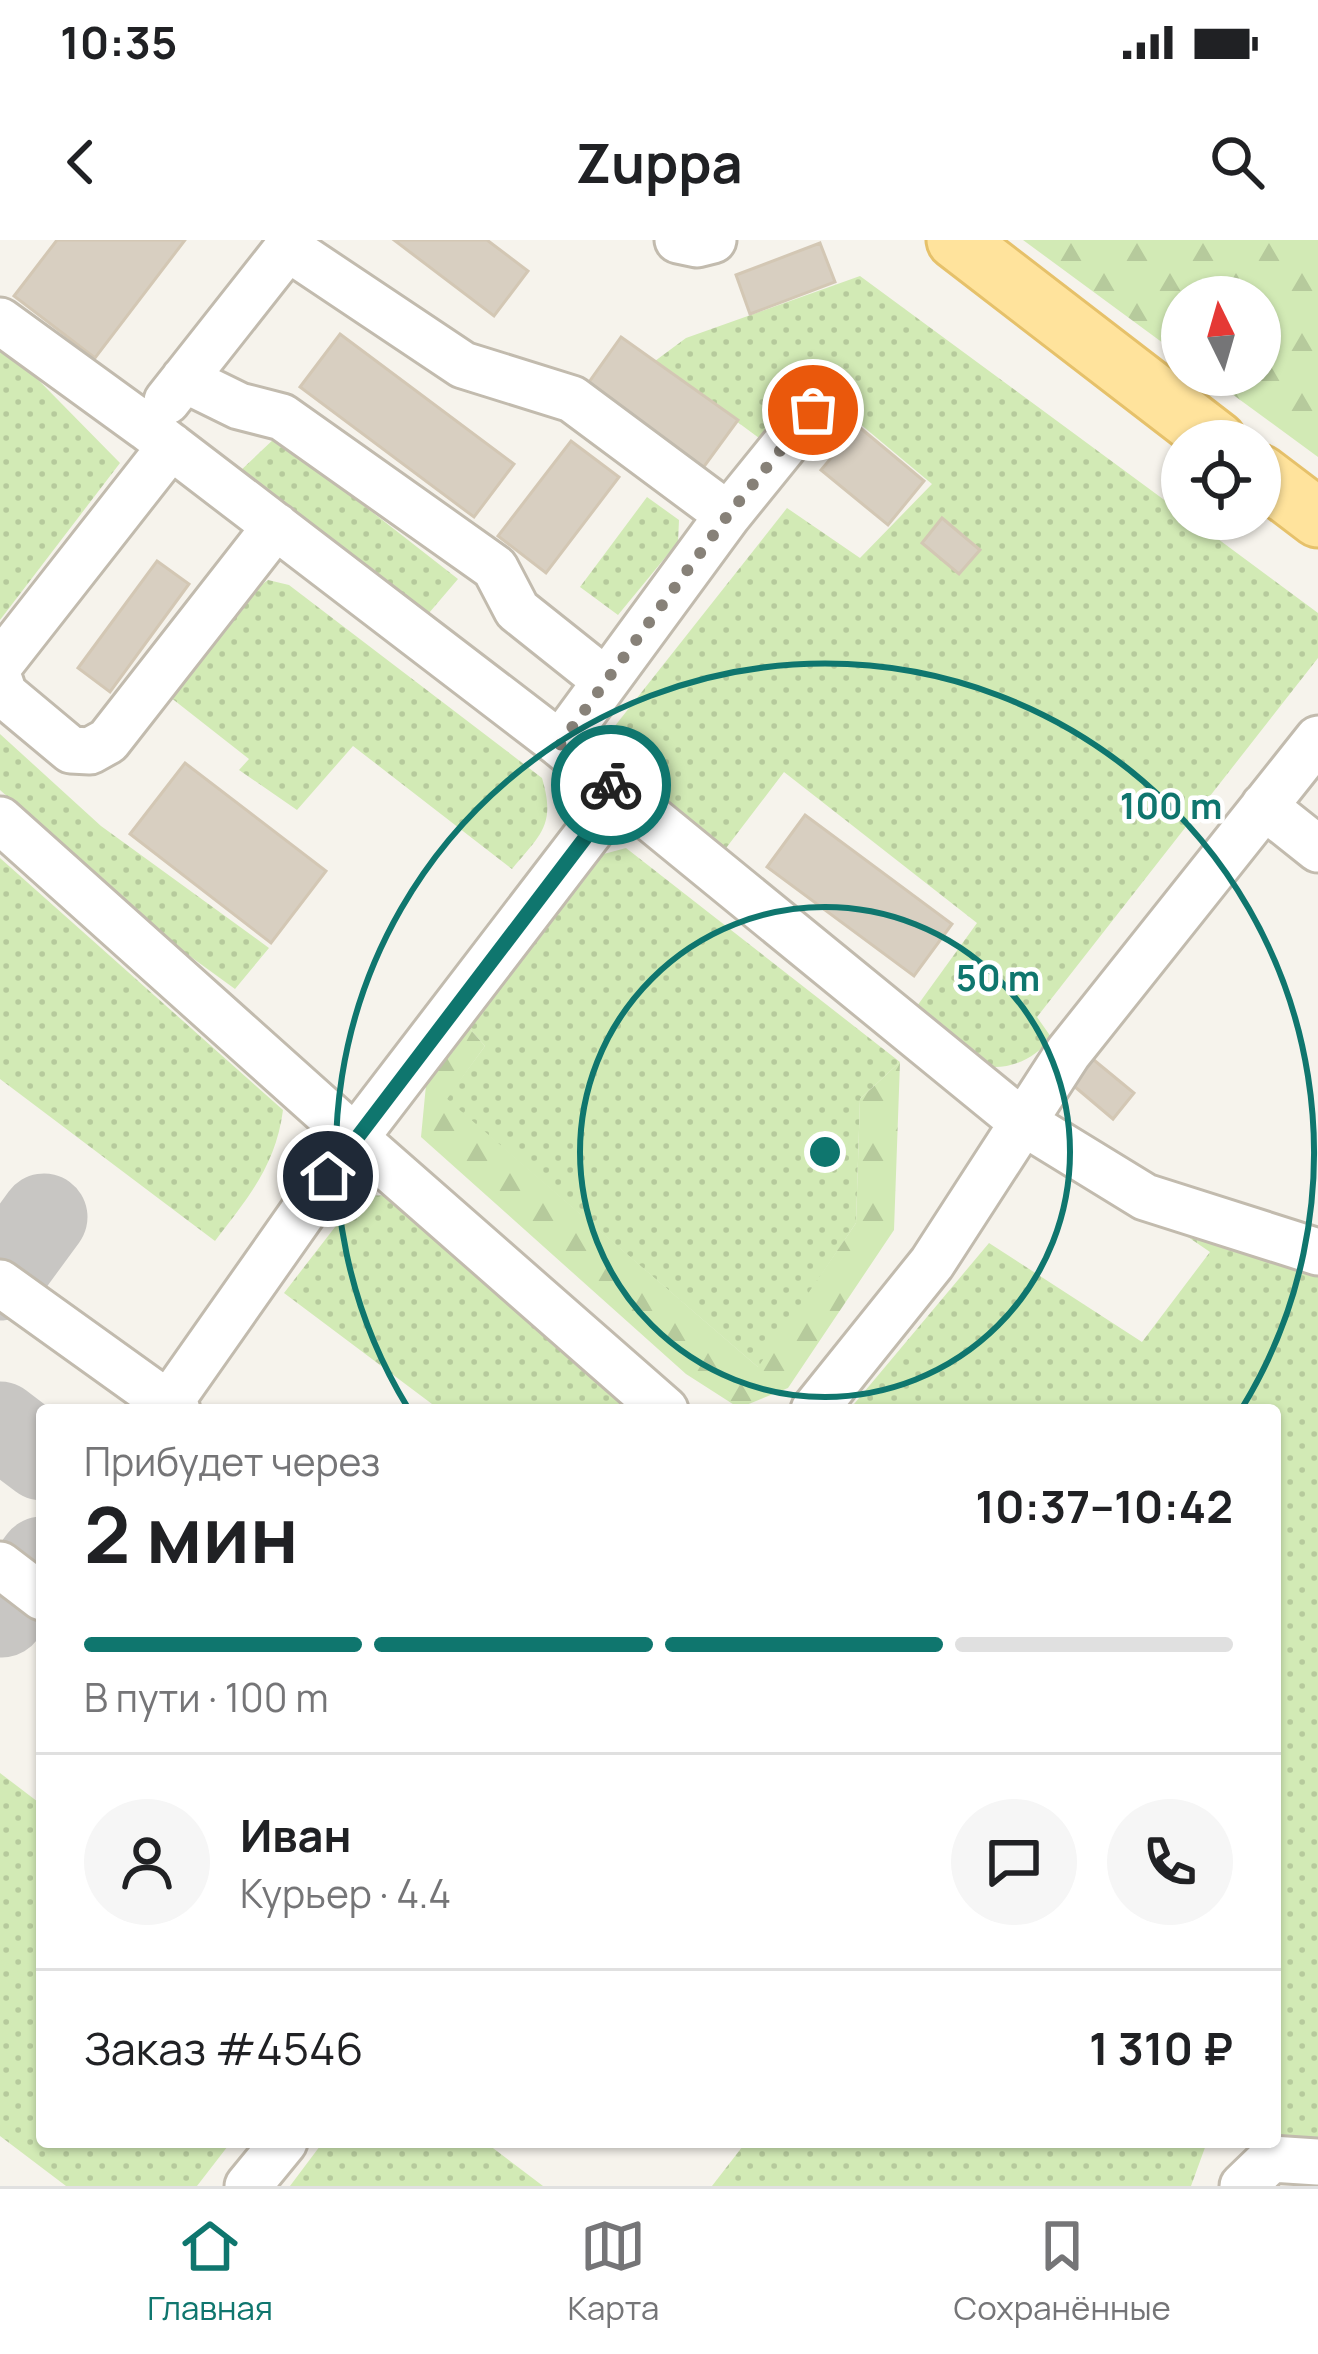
<!DOCTYPE html>
<html lang="ru">
<meta charset="utf-8">
<style>
:root{--surface:#fff;--page:#f6f6f6;--text:#202124;--muted:#757577;--line:#e0e0e0;--accent:#0f766e}
body{margin:0;font-family:Manrope,sans-serif;background:var(--page);color:var(--text);height:100vh;display:flex;flex-direction:column;font-size:45px;white-space:nowrap}
*{box-sizing:border-box;margin:0}
p{font-size:39px;color:var(--muted)}
.icon{flex:none;width:66px;height:66px;fill:none;stroke:currentColor;stroke-width:2;stroke-linecap:round;stroke-linejoin:round}
.map{position:relative;flex:1;overflow:hidden}
.panel{position:absolute;left:36px;top:1164px;width:1245px;height:744px;display:flex;flex-direction:column;background:var(--surface);border-radius:12px;box-shadow:0 3px 9px #0004}
.panel>*{flex:none}
.needle{width:78px;rotate:355deg}
.tools{position:absolute;left:1161px;top:36px;display:grid;gap:24px}
.tools a{display:grid;place-items:center;width:120px;height:120px;border-radius:50%;background:var(--surface);box-shadow:0 3px 9px #0004;font-size:60px}
.pin{position:absolute;display:grid;place-items:center;width:102px;height:102px;color:#fff;margin:-51px;border:6px solid #fff;border-radius:50%;box-shadow:0 3px 12px #0007}
.courier{position:absolute;display:grid;place-items:center;width:120px;height:120px;margin:-60px;border:9px solid #0f766e;border-radius:50%;background:#fff;color:#222;box-shadow:0 3px 15px #0007}
.overview em{font-style:normal;font-weight:700}
.overview div{display:flex;flex-direction:column-reverse}
.overview{display:flex;align-items:center;justify-content:space-between;height:204px;padding:0 48px}
h1{font-size:78px;font-weight:700;line-height:90px}
.bar{display:grid;grid-template-columns:repeat(4,1fr);gap:18px 12px;align-content:center;height:144px;padding:0 48px}
.bar i{height:15px;border-radius:9px;background:var(--line)}
.bar .selected{background:var(--accent)}
.bar p{grid-column:span 4}
.line{display:flex;align-items:center;gap:30px;padding:0 48px;border-top:3px solid var(--line)}
.line div{flex:1}
.round{display:grid;place-items:center;flex:none;width:126px;height:126px;border-radius:63px;background:var(--page)}
.status{display:flex;justify-content:space-between;align-items:center;height:84px;padding:0 60px;background:var(--surface);direction:ltr}
.status svg{height:33px;fill:currentColor}
header{display:flex;justify-content:space-between;align-items:center;height:156px;padding:0 48px;background:var(--surface);font-size:54px;font-weight:700}
.tab-bar{display:flex;justify-content:space-around;align-items:center;height:168px;border-top:3px solid var(--line);background:var(--surface);font-size:33px;color:var(--muted)}
.tab-bar a{display:grid;justify-items:center;gap:6px}
.tab-bar .selected{color:var(--accent)}
.map>svg:first-child{display:block}
.grass{fill:url(#grass-dots)}
.forest{fill:url(#forest-firs)}
.lines{fill:none;stroke-linecap:round;stroke-linejoin:round}
.taxiway{stroke:#c8c6c3;stroke-width:87}
.building{fill:#d8cfc1;stroke:#d3c7b4;stroke-width:3}
.minor-casing{stroke:#c2bbae;stroke-width:51}
.major-casing{stroke:#e6c16a;stroke-width:63}
.minor{stroke:#fff;stroke-width:45}
.major{stroke:#ffe39c;stroke-width:57}
.done{stroke:#878178;stroke-width:12;stroke-dasharray:0 21.6}
.route{stroke:#0f766e;stroke-width:15}
.ring{fill:none;stroke:#0f766e;stroke-width:6}
.centre{fill:#0f766e;stroke:#fff;stroke-width:6}
.ring-label{font-size:36px;text-anchor:middle;font-weight:bold;fill:#0f766e;stroke:#fff;stroke-width:9;stroke-linejoin:round;paint-order:stroke}
</style>
<div class="status"><b>10:35</b><svg viewBox="0 0 49 12"><path d="M0 12V9h3v3zM5 12V6h3v6zM10 12V3h3v9zM15 12V0h3v12zM26 1h20v11H26zM47 4h2v5h-2z"/></svg></div>
<header><svg class="icon" aria-label="back" viewBox="0 0 24 24"><path d="M15 5l-7 7 7 7"/></svg>Zuppa<svg class="icon" aria-label="search" viewBox="0 0 24 24"><circle cx="10" cy="10" r="6"/><path d="M15 15l6 6"/></svg></header>
<div class="map">
<svg width="1318" height="1946" viewBox="0 0 1318 1946">
<defs>
<pattern id="grass-dots" width="8" height="8" patternUnits="userSpaceOnUse" patternTransform="scale(3)"><rect width="8" height="8" fill="#d2eab5"/><path d="M2 2h.1M6 6h.1" fill="none" stroke="#b6ca9c" stroke-width="1.8" stroke-linecap="round"/></pattern>
<pattern id="forest-firs" width="22" height="20" patternUnits="userSpaceOnUse" patternTransform="scale(3)"><rect width="22" height="20" fill="#d2eab5"/><path d="M5 1l3.5 6h-7zM16 11l3.5 6h-7z" fill="#b6ca9c"/></pattern>
</defs>
<rect width="100%" height="100%" fill="#f6f3ec"/>
<path class="grass" d="M860 36 1182 273V279H1191L1318 373V418L1037 777 1051 797C1035 821 1002 834 973 823 956 816 928 785 912 773L977 683 784 532 720 616 600 521 603 501 787 268 860 318 932 244 811 143 759 198 655 121 686 98Z
M0 101 120 223 0 380Z
M276 197 458 339 423 380 238 233Z
M647 257 679 280 678 302 618 375 580 347Z
M268 340 289 345 542 538C556 585 541 594 512 629L353 506 297 570 239 530 249 519 170 457 248 355Z
M0 494 101 586 269 708 235 749 169 701 0 550Z
M626 608 900 822 860 859 856 983 759 1128 446 859 485 806 469 788 600 615Z
M0 618 283 870C276 925 248 958 215 1001L0 839Z
M392 955 636 1170H440L284 1053 359 956Z
M1169 984 1318 1029V1911L1279 1910 1275 1897V1170H849L989 1003 1142 1102 1210 1012Z
M0 1533 42 1565V1902H231L197 1946H66L0 1896Z
M323 1902H485L543 1946H290Z
M746 1902H1207L1191 1946H712Z"/>
<path class="forest" d="M1023 0H1318V217L1206 135H1260V57H1182V117Z
M469 788 485 806 447 859 758 1127 856 983 860 859 900 822 894 990 788 1148 739 1168 686 1134 421 897 426 845Z"/>
<g class="lines">
<path class="taxiway" d="M0 1037 44 977
M0 1185 42 1217
M2 1374 42 1320"/>
</g>
<path class="building" d="M57 0H185L95 118 14 56Z
M394 0H487L528 31 494 76Z
M820 3 835 42 750 74 736 35Z
M340 94 514 224 474 277 300 147Z
M621 97 738 180 703 228 587 145Z
M858 186 924 241 888 285 821 230Z
M571 201 619 237 546 333 498 296Z
M942 278 980 310 959 334 922 303Z
M157 321 189 344 110 452 78 428Z
M185 523 326 631 271 703 130 594Z
M805 575 952 684 914 736 767 627Z
M1089 816 1134 853 1113 879 1068 841Z"/>
<g class="lines">
<defs>
<path id="minor" d="M678 0 697 4 713 0
M288 8 463 125 572 159 728 275 560 504
M0 81 146 187 560 504 1021 881 1145 957 1318 1012
M184 139 239 166 282 177 495 328 517 370 606 441
M167 161 294 0
M728 275 813 170
M0 424 171 206
M0 442 4 454 71 510 90 511 108 501 276 286
M1264 566 1318 609
M0 580 355 898 620 552
M0 1043 177 1170
M169 1163 355 898 665 1170
M814 1170 932 1023 1068 813 1318 499
M0 1325 42 1357
M248 1946 284 1902
M1243 1946 1271 1919 1318 1922"/>
<path id="major" d="M956 0 1217 201
M1260 234 1318 278"/>
</defs>
<use href="#minor" class="minor-casing"/>
<use href="#major" class="major-casing"/>
<use href="#minor" class="minor"/>
<use href="#major" class="major"/>
</g>
<g class="lines">
<path class="done" d="M611 545 560 504 728 275 813 170"/>
<path class="route" d="M328 936 620 552 611 545"/>
</g>
<g class="ring">
<circle cx="825" cy="912" r="245"/>
<path d="M408 1168A489 489 0 1 1 1242 1168"/>
</g>
<circle cx="825" cy="912" r="18" class="centre"/>
<g class="ring-label">
<text x="1171" y="579">100 m</text>
<text x="998" y="751">50 m</text>
</g>
</svg>
<div class="tools">
<a><svg class="needle" viewBox="-14 -14 28 28"><path d="M0-13l5 13h-10z" fill="#e53935"/><path d="M0 13l5-13h-10z" fill="#757577"/></svg></a>
<a><svg class="icon" aria-label="locate" viewBox="0 0 24 24"><circle cx="12" cy="12" r="6"/><path d="M12 2v4M12 18v4M2 12h4M18 12h4"/></svg></a>
</div>
<div class="pin" style="left:813px;top:170px;background:#ea580c"><svg class="icon" aria-label="bag" viewBox="0 0 24 24"><path d="M5 8h14l-1 12H6zM9 8a3 3 0 0 1 6 0"/></svg></div>
<div class="pin" style="left:328px;top:936px;background:#1f2937"><svg class="icon" aria-label="home" viewBox="0 0 24 24"><path d="M3 11l9-7 9 7M6 9v11h12V9"/></svg></div>
<div class="courier" style="left:611px;top:545px"><svg class="icon" aria-label="bike" viewBox="0 0 24 24"><circle cx="6" cy="16" r="4"/><circle cx="18" cy="16" r="4"/><path d="M6 16l4-8h5l3 8M10 8l3 8H6M13 5h3"/></svg></div>
<section class="panel">
<div class="overview"><div><h1>2 мин</h1><p>Прибудет через</p></div><em>10:37–10:42</em></div>
<div class="bar"><i class="selected"></i><i class="selected"></i><i class="selected"></i><i></i><p>В пути · 100 m</p></div>
<div class="line" style="height:216px"><a class="round"><svg class="icon" aria-label="person" viewBox="0 0 24 24"><circle cx="12" cy="8" r="4"/><path d="M4 21q1-7 8-7t8 7"/></svg></a><div><b>Иван</b><p>Курьер · 4.4</p></div><a class="round"><svg class="icon" aria-label="chat" viewBox="0 0 24 24"><path d="M4 5h16v11H9l-5 4z"/></svg></a><a class="round"><svg class="icon" aria-label="phone" viewBox="0 0 24 24"><path d="M5 4h4l2 5-3 2q2 4 5 5l2-3 5 2v4C11 20 4 13 5 4z"/></svg></a></div>
<div class="line" style="height:156px"><div>Заказ #4546</div><b>1 310 ₽</b></div>
</section>
</div>
<nav class="tab-bar">
<a class="selected"><svg class="icon" aria-label="home" viewBox="0 0 24 24"><path d="M3 11l9-7 9 7M6 9v11h12V9"/></svg>Главная</a>
<a><svg class="icon" aria-label="map" viewBox="0 0 24 24"><path d="M3 6l6-2 6 2 6-2v14l-6 2-6-2-6 2zM9 4v14M15 6v14"/></svg>Карта</a>
<a><svg class="icon" aria-label="saved" viewBox="0 0 24 24"><path d="M7 4h10v16l-5-4-5 4z"/></svg>Сохранённые</a>
</nav>
